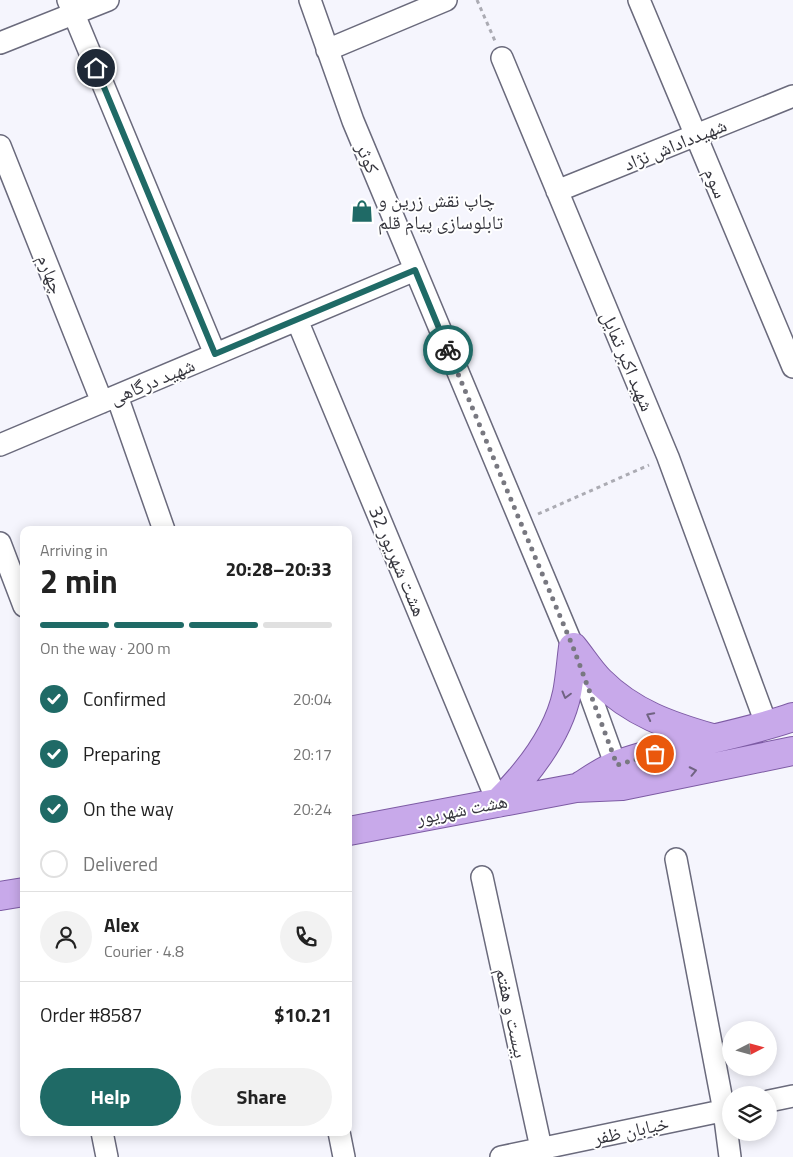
<!DOCTYPE html>
<meta charset="utf-8">
<style>
:root{--surface:#fff;--page:#f2f2f2;--text:#222;--muted:#767676;--line:#e0e0e0;--accent:#1f6a66}
body{margin:0;font-family:"Titillium Web","Noto Naskh Arabic",sans-serif;background:var(--page);color:var(--text);height:100vh;display:flex;flex-direction:column;font-size:19px;white-space:nowrap}
*{box-sizing:border-box;margin:0}
p{font-size:16px;color:var(--muted)}
.icon{flex:none;width:28px;height:28px;fill:none;stroke:currentColor;stroke-width:2;stroke-linecap:round;stroke-linejoin:round}
.map{position:relative;flex:1;overflow:hidden}
.drawer{position:absolute;left:20px;top:526px;width:332px;height:610px;display:flex;flex-direction:column;background:var(--surface);border-radius:10px;box-shadow:0 2px 12px #0003}
.drawer>*{flex:none}
.needle{width:32px;rotate:84deg}
.tools{position:absolute;left:722px;top:1021px;display:grid;gap:10px}
.tools a{display:grid;place-items:center;width:55px;height:55px;border-radius:50%;background:var(--surface);box-shadow:0 2px 12px #0003;font-size:25px}
.pin{position:absolute;display:grid;place-items:center;width:42px;height:42px;color:#fff;margin:-21px;border:2px solid #fff;border-radius:50%;box-shadow:0 1px 5px #0007}
.courier{position:absolute;display:grid;place-items:center;width:50px;height:50px;margin:-25px;border:4px solid #1f6a66;border-radius:50%;background:#fff;color:#222;box-shadow:0 1px 6px #0007}
.head em{font-style:normal;font-weight:700}
.head div{display:flex;flex-direction:column-reverse}
.head{display:flex;align-items:center;justify-content:space-between;height:85px;padding:0 20px}
h1{font-size:32px;font-weight:700;line-height:38px}
.bar{display:grid;grid-template-columns:repeat(4,1fr);gap:8px 5px;align-content:center;height:60px;padding:0 20px}
.bar i{height:6px;border-radius:4px;background:var(--line)}
.bar .active{background:var(--accent)}
.bar p{grid-column:span 4}
.line{display:flex;align-items:center;gap:12px;padding:0 20px;border-top:1px solid var(--line)}
.line div{flex:1}
.round{display:grid;place-items:center;flex:none;width:52px;height:52px;border-radius:26px;background:var(--page)}
ol{padding:0 20px;list-style:none}
li{display:flex;align-items:center;gap:15px;height:55px}
li p{margin-inline-start:auto}
li .icon{padding:5px;border-radius:50%;background:var(--accent);color:#fff;stroke-width:4}
li:last-child{color:var(--muted)}
li i{width:28px;height:28px;border:2px solid var(--line);border-radius:50%}
.action{display:flex;gap:10px;margin-top:auto;padding:10px 20px}
.action a{flex:1;height:58px;border-radius:30px;background:var(--accent);color:#fff;font-size:20px;font-weight:700;line-height:58px;text-align:center}
.action a+a{background:var(--page);color:var(--text)}
.map>svg:first-child{display:block}
.lines{fill:none;stroke-linecap:round;stroke-linejoin:round}
.minor-casing{stroke:#6a6a7c;stroke-width:24}
.major-casing{stroke:#7d5ba4;stroke-width:30}
.path{stroke:#ababb3;stroke-width:3;stroke-dasharray:4 4;stroke-linecap:butt}
.minor{stroke:#fff;stroke-width:21}
.major{stroke:#c8a9ea;stroke-width:28}
.oneway{stroke:#706382}
.done{stroke:#787880;stroke-width:5;stroke-dasharray:0 9}
.route{stroke:#1f6a66;stroke-width:6}
.labels{text-anchor:middle;stroke-width:4;stroke-linejoin:round;paint-order:stroke}
.street-label{font-size:19px;fill:#35353d;stroke:#fff}
.poi-label{font-size:19px;fill:#35353d;stroke:#fff;text-anchor:start}
</style>
<div class="map">
<svg width="793" height="1157" viewBox="0 0 793 1157">
<rect width="100%" height="100%" fill="#f5f5fd"/>
<g class="lines">
<defs>
<path id="minor" d="M68 0 215 354
M310 0 353 121 573 647 621 780
M639 0 793 367
M0 43 108 0
M327 50 446 0
M502 58 668 457 767 726
M0 146 102 402
M557 191 793 96
M297 320 498 803
M117 396 164 530
M0 445 415 270
M0 543 24 606
M676 859 724 1111 730 1157
M482 877 543 1157
M769 1101 793 1096
M102 1132 107 1157
M339 1132 344 1157
M501 1157 731 1109"/>
<path id="major" d="M573 647C582 658 590 671 600 681 632 713 670 726 712 738
M582 785C593 778 606 769 619 764 675 744 736 737 793 717
M498 803C528 773 558 736 567 693 570 678 571 662 573 647
M349 831 576 788 622 786 793 751
M0 896 24 892"/>
</defs>
<use href="#minor" class="minor-casing"/>
<use href="#major" class="major-casing"/>
<path class="path" d="M477 0 495 41
M538 514 649 465"/>
<use href="#minor" class="minor"/>
<use href="#major" class="major"/>
</g>
<defs><path id="oneway-chevron" d="M-2-3.5L2.5 0L-2 3.5" fill="none" stroke-width="1.6" stroke-linecap="round" stroke-linejoin="round" transform="scale(1.25)"/></defs>
<g class="oneway">
<use href="#oneway-chevron" transform="translate(566 695) rotate(105)"/>
<use href="#oneway-chevron" transform="translate(650 716) rotate(-153)"/>
<use href="#oneway-chevron" transform="translate(693 771) rotate(-12)"/>
</g>
<g class="lines">
<path class="done" d="M448 350 573 647 617 765 655 754"/>
<path class="route" d="M96 68 215 354 415 270 448 350"/>
</g>
<defs>
<symbol id="shop-bare" viewBox="-9 -9 18 18"><path d="M-5-2.5h2.3a2.7 3.5 0 0 1 5.4 0H5L5.5 6h-11ZM-1.5-2.5h3a1.5 2.3 0 0 0-3 0Z" fill="#1f6a66" stroke="#fff" stroke-width="2.5" paint-order="stroke"/></symbol>
</defs>
<g fill-rule="evenodd">
<use href="#shop-bare" x="346" y="195" width="32" height="32"/>
</g>
<g class="labels">
<g class="street-label">
<text transform="translate(675 144) rotate(-22)" y="7">شهیدداداش نژاد</text>
<text transform="translate(368 158) rotate(67)" y="7">کوثر</text>
<text transform="translate(716 183) rotate(67)" y="7">سوم</text>
<text transform="translate(51 274) rotate(68)" y="7">چهارم</text>
<text transform="translate(628 361) rotate(67)" y="7">شهید اکبر تمایل</text>
<text transform="translate(152 381) rotate(-23)" y="7">شهید درگاهی</text>
<text transform="translate(398 561) rotate(67)" y="7">هشت شهریور 32</text>
<text transform="translate(462 809) rotate(-11)" y="7">هشت شهریور</text>
<text transform="translate(512 1013) rotate(78)" y="7">بیست و هفتم</text>
<text transform="translate(631 1130) rotate(-12)" y="7">خیابان ظفر</text>
</g>
<g class="poi-label">
<text x="378" y="207">چاپ نقش زرین و<tspan x="378" dy="22">تابلوسازی پیام قلم</tspan></text>
</g>
</g>
</svg>
<div class="tools">
<a><svg class="needle" viewBox="-14 -14 28 28"><path d="M0-13l5 13h-10z" fill="#e53935"/><path d="M0 13l5-13h-10z" fill="#767676"/></svg></a>
<a><svg class="icon" aria-label="layers" viewBox="0 0 24 24"><path d="M12 4l9 5-9 5-9-5zM3 14l9 5 9-5"/></svg></a>
</div>
<div class="pin" style="left:655px;top:754px;background:#ea580c"><svg class="icon" aria-label="bag" viewBox="0 0 24 24"><path d="M5 8h14l-1 12H6zM9 8a3 3 0 0 1 6 0"/></svg></div>
<div class="pin" style="left:96px;top:68px;background:#1f2937"><svg class="icon" aria-label="home" viewBox="0 0 24 24"><path d="M3 11l9-7 9 7M6 9v11h12V9"/></svg></div>
<div class="courier" style="left:448px;top:350px"><svg class="icon" aria-label="bike" viewBox="0 0 24 24"><circle cx="6" cy="16" r="4"/><circle cx="18" cy="16" r="4"/><path d="M6 16l4-8h5l3 8M10 8l3 8H6M13 5h3"/></svg></div>
<section class="drawer">
<div class="head"><div><h1>2 min</h1><p>Arriving in</p></div><em>20:28–20:33</em></div>
<div class="bar"><i class="active"></i><i class="active"></i><i class="active"></i><i></i><p>On the way · 200 m</p></div>
<ol>
<li><svg class="icon" aria-label="check" viewBox="0 0 24 24"><path d="M5 12l5 5 9-10"/></svg>Confirmed<p>20:04</p></li>
<li><svg class="icon" aria-label="check" viewBox="0 0 24 24"><path d="M5 12l5 5 9-10"/></svg>Preparing<p>20:17</p></li>
<li><svg class="icon" aria-label="check" viewBox="0 0 24 24"><path d="M5 12l5 5 9-10"/></svg>On the way<p>20:24</p></li>
<li><i></i>Delivered</li>
</ol>
<div class="line" style="height:90px"><a class="round"><svg class="icon" aria-label="person" viewBox="0 0 24 24"><circle cx="12" cy="8" r="4"/><path d="M4 21q1-7 8-7t8 7"/></svg></a><div><b>Alex</b><p>Courier · 4.8</p></div><a class="round"><svg class="icon" aria-label="phone" viewBox="0 0 24 24"><path d="M5 4h4l2 5-3 2q2 4 5 5l2-3 5 2v4C11 20 4 13 5 4z"/></svg></a></div>
<div class="line" style="height:65px"><div>Order #8587</div><b>$10.21</b></div>
<div class="action"><a>Help</a><a>Share</a></div>
</section>
</div>
